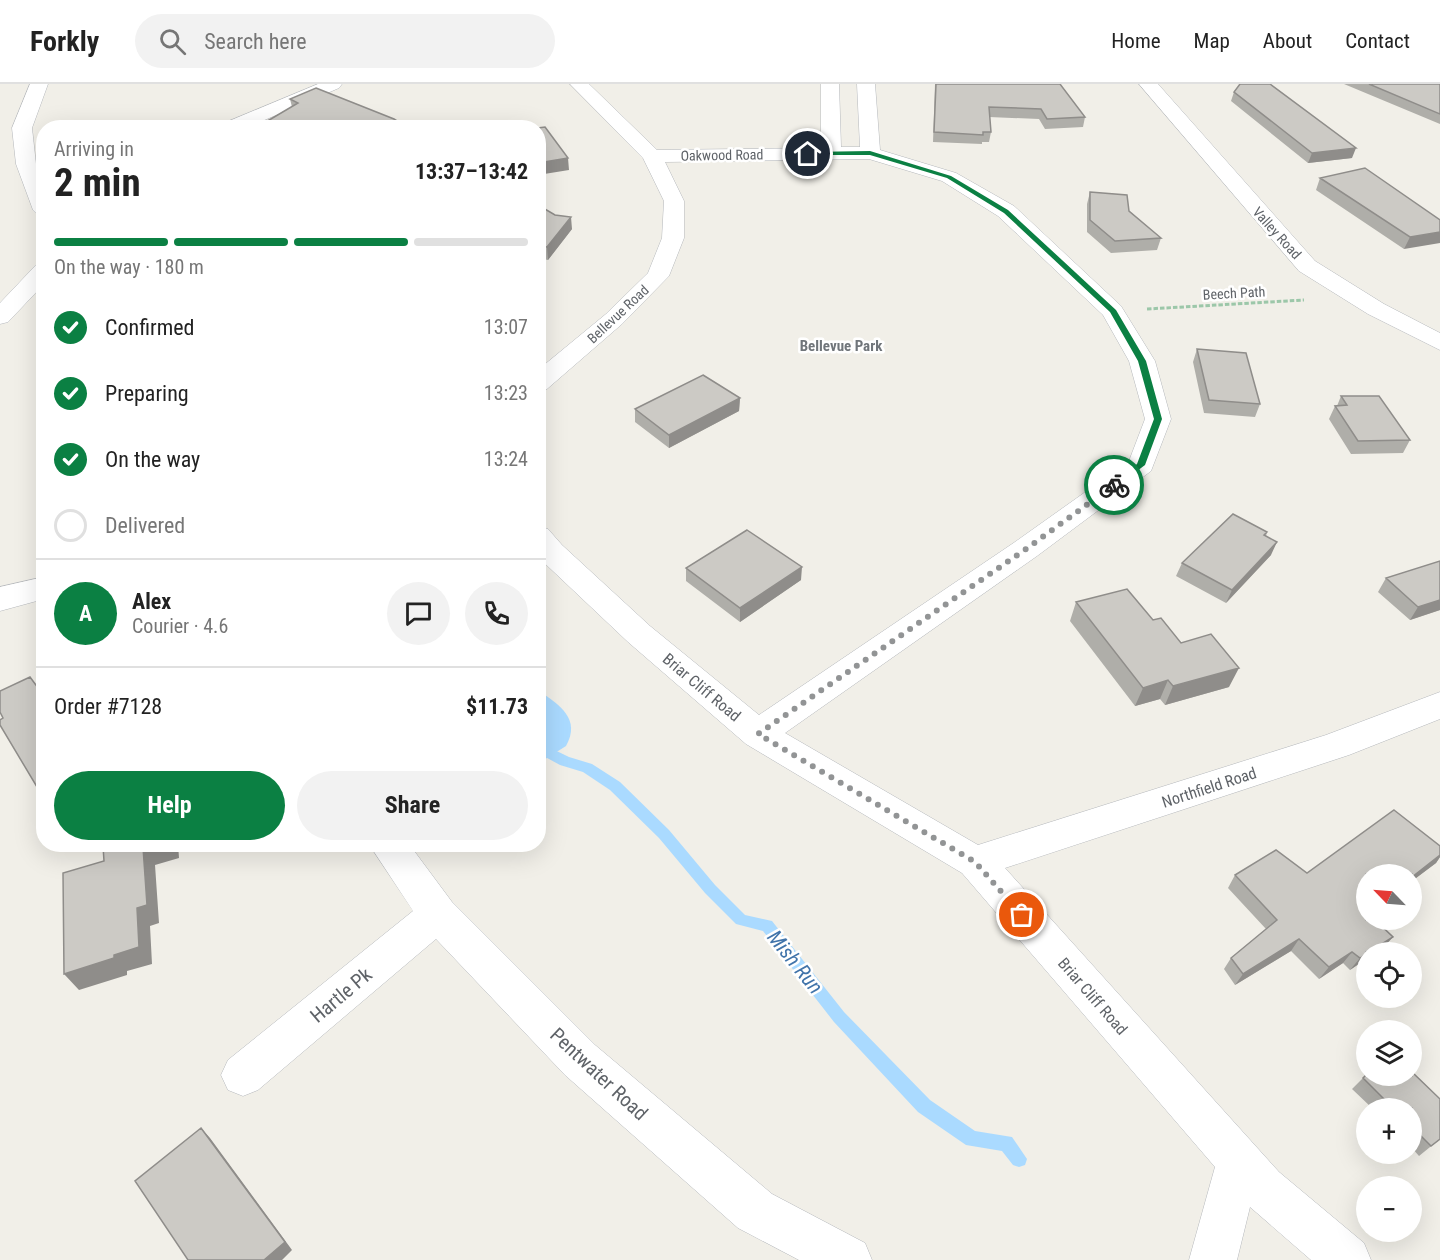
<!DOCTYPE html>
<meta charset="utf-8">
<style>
:root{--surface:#fff;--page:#f2f2f2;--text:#222;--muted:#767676;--line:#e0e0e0;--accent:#0b8043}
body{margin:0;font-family:"Roboto Condensed",sans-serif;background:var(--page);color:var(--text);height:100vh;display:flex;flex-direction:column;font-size:22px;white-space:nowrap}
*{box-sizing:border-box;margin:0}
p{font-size:20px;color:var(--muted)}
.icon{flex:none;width:33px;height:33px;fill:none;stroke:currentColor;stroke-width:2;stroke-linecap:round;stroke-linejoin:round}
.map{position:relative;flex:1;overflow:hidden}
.sheet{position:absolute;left:36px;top:36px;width:510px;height:732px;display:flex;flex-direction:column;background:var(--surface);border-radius:24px;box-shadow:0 6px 24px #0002}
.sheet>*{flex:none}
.needle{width:39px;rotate:295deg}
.buttons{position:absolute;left:1356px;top:780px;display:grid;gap:12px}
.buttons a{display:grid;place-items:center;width:66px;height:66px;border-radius:50%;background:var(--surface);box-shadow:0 6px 24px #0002;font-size:30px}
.pin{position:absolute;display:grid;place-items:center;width:51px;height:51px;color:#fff;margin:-26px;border:3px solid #fff;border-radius:50%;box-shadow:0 2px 6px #0007}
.courier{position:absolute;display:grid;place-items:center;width:60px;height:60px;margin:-30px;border:4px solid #0b8043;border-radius:50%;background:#fff;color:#222;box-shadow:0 2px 8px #0007}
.headline em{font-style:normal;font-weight:700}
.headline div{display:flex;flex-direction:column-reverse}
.headline{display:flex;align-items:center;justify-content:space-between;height:102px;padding:0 18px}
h1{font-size:39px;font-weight:700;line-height:45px}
.bar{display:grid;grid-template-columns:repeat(4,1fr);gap:9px 6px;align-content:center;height:72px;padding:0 18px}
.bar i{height:8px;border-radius:4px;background:var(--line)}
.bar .active{background:var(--accent)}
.bar p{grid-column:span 4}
.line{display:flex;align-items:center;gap:15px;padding:0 18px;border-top:2px solid var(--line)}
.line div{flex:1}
.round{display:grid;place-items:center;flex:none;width:63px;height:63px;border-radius:32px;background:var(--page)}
ol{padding:0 18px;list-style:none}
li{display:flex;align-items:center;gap:18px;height:66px}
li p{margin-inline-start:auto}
li .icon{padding:6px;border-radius:50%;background:var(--accent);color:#fff;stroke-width:4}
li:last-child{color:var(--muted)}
li i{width:33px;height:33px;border:3px solid var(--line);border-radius:50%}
.cta{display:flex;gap:12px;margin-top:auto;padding:12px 18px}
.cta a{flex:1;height:69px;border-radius:36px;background:var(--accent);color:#fff;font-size:24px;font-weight:700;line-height:69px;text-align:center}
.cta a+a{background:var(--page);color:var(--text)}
header{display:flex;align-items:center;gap:36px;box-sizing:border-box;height:84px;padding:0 30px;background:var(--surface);border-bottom:2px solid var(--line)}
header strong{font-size:28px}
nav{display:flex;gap:33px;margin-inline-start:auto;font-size:21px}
.search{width:420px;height:54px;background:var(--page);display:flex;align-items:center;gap:15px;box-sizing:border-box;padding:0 21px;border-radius:33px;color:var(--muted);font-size:22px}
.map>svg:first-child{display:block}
.water{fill:#aadaff}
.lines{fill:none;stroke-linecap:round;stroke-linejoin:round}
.stream{fill:#aadaff;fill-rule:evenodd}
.street-casing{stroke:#b5b8bc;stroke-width:1}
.path{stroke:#9cc7a9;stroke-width:3;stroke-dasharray:4.5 2;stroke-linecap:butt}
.street{fill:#fff;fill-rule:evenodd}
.wall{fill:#afaea9}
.shaded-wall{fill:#8f8d8a}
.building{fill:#cccac5;stroke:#8f8d8a;stroke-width:1.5}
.route{fill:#0b8043}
.done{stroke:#929495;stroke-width:6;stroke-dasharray:0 10.8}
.labels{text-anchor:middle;stroke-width:5;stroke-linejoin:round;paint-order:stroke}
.far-street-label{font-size:14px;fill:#5f6368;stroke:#fff}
.far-neighbourhood-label{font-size:15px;font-weight:bold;fill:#70757a;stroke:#fff}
.street-label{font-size:16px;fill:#5f6368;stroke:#fff}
.near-street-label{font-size:20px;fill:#5f6368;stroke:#fff}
.near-water-label{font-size:21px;font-style:italic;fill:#4174aa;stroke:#fff}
</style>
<header>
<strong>Forkly</strong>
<div class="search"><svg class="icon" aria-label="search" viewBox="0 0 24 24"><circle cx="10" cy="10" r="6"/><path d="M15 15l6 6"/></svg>Search here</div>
<nav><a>Home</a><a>Map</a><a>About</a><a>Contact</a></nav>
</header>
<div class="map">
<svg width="1440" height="1176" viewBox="0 0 1440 1176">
<rect width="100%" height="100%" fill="#f1efe8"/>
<path class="water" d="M539 607C560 621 581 635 566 662L539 679Z"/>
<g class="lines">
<path class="stream" d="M538 658 569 673 592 680 620 698 669 746 715 801 745 831 772 837 844 928 930 1016 975 1047 1012 1053 1027 1075 1025 1081 1019 1083 1013 1081 1002 1067 966 1061 918 1028 834 938 763 847 736 840 705 809 659 754 610 706 583 688 560 681 538 669Z"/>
<defs>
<path id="street" d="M30 0H48L32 44 36 80 44 99V132L37 130 33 126 16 80 12 44Z
M318 0H342L339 4 246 44H220L222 40Z
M570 0H589L657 66 821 64V0H839L841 63H860L857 0H875L880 66 956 89 1014 122 1121 222 1155 277 1171 335 1151 387 1037 472 785 649 978 761 1326 651 1440 608V635L1349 671 1005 784 1279 1088 1364 1159 1371 1176H1311L1250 1123 1237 1176H1189L1215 1083 962 789 746 660 628 558 538 473V442L548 445 562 461 650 542 759 631 1015 458 1129 377 1145 335 1129 277 1103 231 998 132 942 97 869 75 665 78 684 117V154L669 192 622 240 547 305 538 308V286L606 230 648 189 662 154 664 117 643 74Z
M1139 0H1158L1315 177 1384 220 1440 249V266L1368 230 1299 187Z
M44 179V200L8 238 0 240V219L36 181Z
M44 493V515L0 527V503Z
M369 760H409L452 818 595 961 772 1110 865 1159 872 1176H799L738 1144 565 991 436 855 258 1006 243 1012 228 1006 221 991 228 976 413 827Z"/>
</defs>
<use href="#street" class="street-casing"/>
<path class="path" d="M1147 225 1304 216"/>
<use href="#street" class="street"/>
</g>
<path class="wall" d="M935 0H1060L1085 33 1083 43 1045 45 1039 35 989 33 991 48 989 58H982V60L933 58Z
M1344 0H1440V40Z
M1234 8 1352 74 1308 79 1231 17Z
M290 15 408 44H265L264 39 292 23Z
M1320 94 1440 136 1404 165 1316 106Z
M1090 108 1129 127 1161 154 1157 166 1111 169 1087 148V120Z
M538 121 572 145 548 176 538 174Z
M1197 265 1260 320 1255 333 1204 329 1193 278Z
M1341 312 1410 356 1403 369 1351 370 1329 335 1335 322H1337Z
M740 314 739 327 669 364 635 338V325Z
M1267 448 1266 452 1271 471 1226 519 1176 492 1182 479Z
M1440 477V526L1410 536 1378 508 1386 494Z
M686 484 801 496 740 538 686 497Z
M1076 518 1153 536 1181 559 1229 603 1165 621 1160 615 1135 622 1070 537Z
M1440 762V773L1436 779 1412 797V790H1366V836L1383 864 1377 868H1366V875L1350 886 1343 879 1319 895 1291 867 1235 901 1224 885 1231 874 1266 845 1228 804 1235 791 1307 789Z
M1412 988 1440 1015V1055L1419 1072 1412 1064V1024H1372L1352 1005 1366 991 1412 992Z"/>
<path class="shaded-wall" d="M1356 64 1352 74 1308 79 1312 69Z
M568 74 569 86 538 91V79Z
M571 133 572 145 548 176 547 163Z
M1440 148V159L1404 165 1410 153Z
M740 314 739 327 669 364V351Z
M1277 458 1271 471 1226 519 1232 506Z
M802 483 801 496 740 538V524Z
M1440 516V526L1410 536 1418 523Z
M1239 584 1229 603 1165 621 1173 602Z
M1168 596 1160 615 1135 622 1143 604Z
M44 699V712L37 703Z
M153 760H178L179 774 155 781 159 839 150 842 152 880 127 887V891L79 906 64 890 114 871 137 824 143 763Z
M1440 771V773L1436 779 1412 797V793Z
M1393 853 1383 864 1377 868H1369Z
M1299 855 1291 867 1235 901 1243 890Z
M1352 868 1343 879 1319 895 1329 883Z
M1366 870V875L1350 886 1360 874Z
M201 1044 210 1054 292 1166 282 1176H264Z"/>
<path class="building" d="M936 0H1060L1085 33 1047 35 1041 25 989 23 991 48H983V51L934 48Z
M1240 0H1270L1356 64 1312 69 1234 8Z
M1369 0H1440V30Z
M316 4 394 35 408 44H337L331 40 324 44H273L264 39 298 19 290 15Z
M545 43 568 74 538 79V44Z
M1365 84 1440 136V148L1410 153 1320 94Z
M1090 108 1127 111 1129 127 1161 154 1115 157 1090 136Z
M538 121 555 131 571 133 547 163 538 162Z
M1197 265 1246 269 1260 320 1209 316Z
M703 291 740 314 669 351 635 325Z
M1341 312H1379L1410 356 1358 357 1335 322 1347 321Z
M1233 430 1267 448 1264 451 1277 458 1232 506 1182 479Z
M747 446 802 483 740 524 686 484Z
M1440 477V516L1418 523 1386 494Z
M1127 505 1153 536 1161 534 1181 559 1211 550 1239 584 1173 602 1168 596 1143 604 1076 518Z
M30 593 44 612V699L37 703 0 641V636L3 634 0 628V607Z
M1394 726 1440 762V771L1412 793V790H1366V836H1375L1393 853 1369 868H1366V870L1360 874 1352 868 1329 883 1299 855 1243 890 1231 874 1277 836 1235 791 1276 766 1307 789Z
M109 760H153L143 763 147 821 137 824 139 863 114 871V874L64 890 63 789 104 777 103 762Z
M1412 988 1440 1015V1055L1431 1062 1412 1043V1024H1393L1363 994 1366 991 1412 992Z
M201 1044 285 1158 264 1176H188L135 1097Z"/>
<path class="route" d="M808 68 870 67 951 92 1008 126 1116 226 1146 277 1162 335 1145 381 1117 402 1110 401 1137 380 1154 335 1138 277 1110 228 1004 129 947 94 870 71H806Z"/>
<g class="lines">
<path class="done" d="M1022 831 975 778 758 650 1026 465 1114 401"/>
</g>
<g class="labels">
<g class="far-street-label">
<text transform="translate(722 71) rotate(-1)" y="5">Oakwood Road</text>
<text transform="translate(1277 149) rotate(48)" y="5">Valley Road</text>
<text transform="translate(1234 209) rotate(-3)" y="5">Beech Path</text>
<text transform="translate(618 230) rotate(-43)" y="5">Bellevue Road</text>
</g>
<g class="far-neighbourhood-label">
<text x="841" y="267">Bellevue Park</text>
</g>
<g class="street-label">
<text transform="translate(702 603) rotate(40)" y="6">Briar Cliff Road</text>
<text transform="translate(1209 703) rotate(-18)" y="6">Northfield Road</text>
<text transform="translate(1093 912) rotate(49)" y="6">Briar Cliff Road</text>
</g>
<g class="near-street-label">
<text transform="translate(341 911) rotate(-40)" y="7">Hartle Pk</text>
<text transform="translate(599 990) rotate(43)" y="7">Pentwater Road</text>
</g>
<g class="near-water-label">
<text transform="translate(795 878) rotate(51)" y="7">Mish Run</text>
</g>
</g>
</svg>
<div class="buttons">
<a><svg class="needle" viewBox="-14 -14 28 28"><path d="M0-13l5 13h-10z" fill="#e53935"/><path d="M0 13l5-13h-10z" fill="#767676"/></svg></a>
<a><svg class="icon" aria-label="locate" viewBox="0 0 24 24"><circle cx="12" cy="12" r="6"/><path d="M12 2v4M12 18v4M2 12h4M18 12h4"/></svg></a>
<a><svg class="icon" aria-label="layers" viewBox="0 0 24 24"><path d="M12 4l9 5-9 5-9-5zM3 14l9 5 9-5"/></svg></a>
<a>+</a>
<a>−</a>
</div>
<div class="pin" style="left:1022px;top:831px;background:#ea580c"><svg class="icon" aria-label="bag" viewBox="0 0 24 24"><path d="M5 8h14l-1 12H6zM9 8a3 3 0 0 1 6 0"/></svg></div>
<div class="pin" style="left:808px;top:70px;background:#1f2937"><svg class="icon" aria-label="home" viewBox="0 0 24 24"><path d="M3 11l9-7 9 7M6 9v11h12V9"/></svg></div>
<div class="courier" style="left:1114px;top:401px"><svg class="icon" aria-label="bike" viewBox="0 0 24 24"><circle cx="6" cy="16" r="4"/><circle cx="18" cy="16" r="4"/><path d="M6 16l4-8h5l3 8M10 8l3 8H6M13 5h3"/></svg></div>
<section class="sheet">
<div class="headline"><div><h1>2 min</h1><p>Arriving in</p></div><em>13:37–13:42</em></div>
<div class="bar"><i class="active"></i><i class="active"></i><i class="active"></i><i></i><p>On the way · 180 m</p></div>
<ol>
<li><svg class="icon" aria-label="check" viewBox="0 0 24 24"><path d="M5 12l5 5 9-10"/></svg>Confirmed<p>13:07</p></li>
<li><svg class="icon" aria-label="check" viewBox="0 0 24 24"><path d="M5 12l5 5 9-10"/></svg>Preparing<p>13:23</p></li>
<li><svg class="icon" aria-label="check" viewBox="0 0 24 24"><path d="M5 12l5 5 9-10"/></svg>On the way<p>13:24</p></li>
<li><i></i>Delivered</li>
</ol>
<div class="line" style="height:108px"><b class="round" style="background:var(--accent);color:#fff">A</b><div><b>Alex</b><p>Courier · 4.6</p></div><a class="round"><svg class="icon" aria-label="chat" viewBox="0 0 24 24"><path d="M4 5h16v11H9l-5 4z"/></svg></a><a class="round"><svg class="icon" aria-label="phone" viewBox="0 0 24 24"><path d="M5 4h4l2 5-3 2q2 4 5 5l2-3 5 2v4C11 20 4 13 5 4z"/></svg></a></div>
<div class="line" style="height:78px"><div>Order #7128</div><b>$11.73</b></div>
<div class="cta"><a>Help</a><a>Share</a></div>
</section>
</div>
